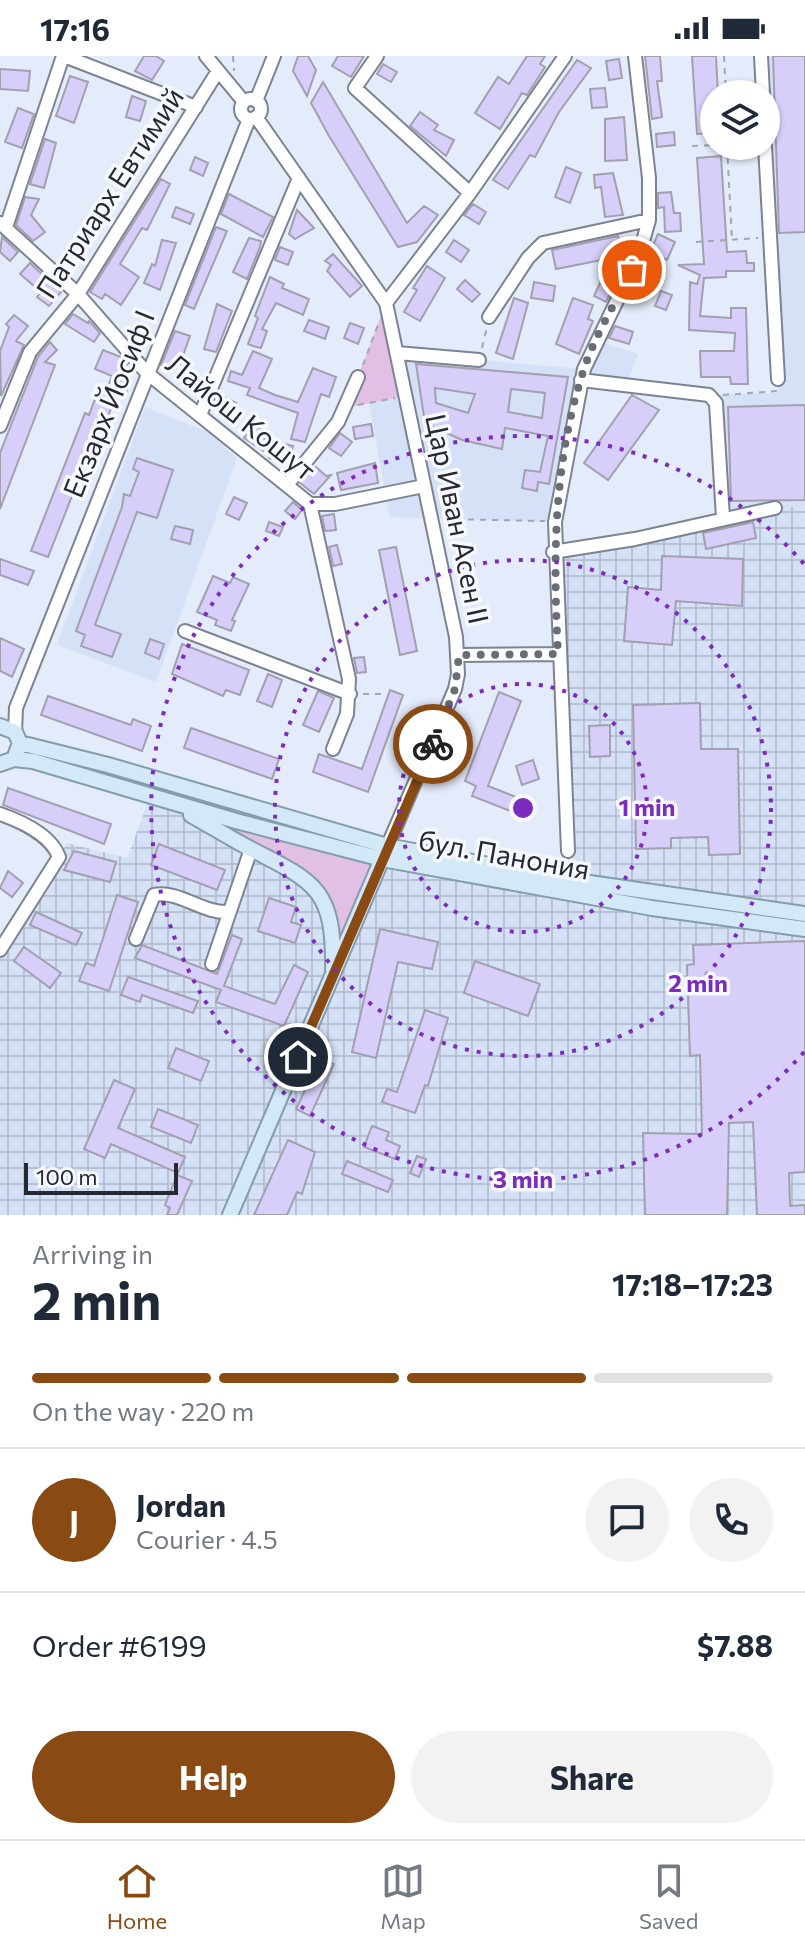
<!DOCTYPE html>
<meta charset="utf-8">
<style>
:root{--surface:#fff;--page:#f2f2f3;--text:#1f2937;--muted:#747a83;--line:#e0e1e3;--accent:#8a4a13}
body{margin:0;font-family:Commissioner,sans-serif;background:var(--page);color:var(--text);height:100vh;display:flex;flex-direction:column;font-size:30px;white-space:nowrap}
*{box-sizing:border-box;margin:0}
p{font-size:26px;color:var(--muted)}
.icon{flex:none;width:44px;height:44px;fill:none;stroke:currentColor;stroke-width:2;stroke-linecap:round;stroke-linejoin:round}
.map{position:relative;height:1159px;overflow:hidden}
.side{display:flex;flex-direction:column;background:var(--surface);flex:1}
.side>*{flex:none}
.buttons{position:absolute;left:700px;top:24px;display:grid;gap:16px}
.buttons a{display:grid;place-items:center;width:80px;height:80px;border-radius:50%;background:var(--surface);box-shadow:0 2px 6px #0004;font-size:40px}
.scale{position:absolute;left:24px;bottom:20px;width:154px;box-sizing:border-box;padding-left:8px;border:4px solid #26292f;border-top:0;font-size:22px;line-height:28px;white-space:nowrap;color:#26292f;-webkit-text-stroke:6px #f6f9ff;paint-order:stroke}
.pin{position:absolute;display:grid;place-items:center;width:68px;height:68px;color:#fff;margin:-34px;border:4px solid #fff;border-radius:50%;box-shadow:0 2px 8px #0007}
.courier{position:absolute;display:grid;place-items:center;width:80px;height:80px;margin:-40px;border:6px solid #8a4a13;border-radius:50%;background:#fff;color:#222;box-shadow:0 2px 10px #0007}
.summary em{font-style:normal;font-weight:700}
.summary div{display:flex;flex-direction:column-reverse}
.summary{display:flex;align-items:center;justify-content:space-between;height:136px;padding:0 32px}
h1{font-size:52px;font-weight:700;line-height:60px}
.bar{display:grid;grid-template-columns:repeat(4,1fr);gap:12px 8px;align-content:center;height:96px;padding:0 32px}
.bar i{height:10px;border-radius:6px;background:var(--line)}
.bar .selected{background:var(--accent)}
.bar p{grid-column:span 4}
.line{display:flex;align-items:center;gap:20px;padding:0 32px;border-top:2px solid var(--line)}
.line div{flex:1}
.round{display:grid;place-items:center;flex:none;width:84px;height:84px;border-radius:42px;background:var(--page)}
.primary-button{display:flex;gap:16px;margin-top:auto;padding:16px 32px}
.primary-button a{flex:1;height:92px;border-radius:48px;background:var(--accent);color:#fff;font-size:32px;font-weight:700;line-height:92px;text-align:center}
.primary-button a+a{background:var(--page);color:var(--text)}
.status{display:flex;justify-content:space-between;align-items:center;height:56px;padding:0 40px;background:var(--surface);direction:ltr}
.status svg{height:22px;fill:currentColor}
.tabs{display:flex;justify-content:space-around;align-items:center;height:112px;border-top:2px solid var(--line);background:var(--surface);font-size:22px;color:var(--muted)}
.tabs a{display:grid;justify-items:center;gap:4px}
.tabs .selected{color:var(--accent)}
.map>svg:first-child{display:block}
.built{fill:#d5e1f6}
.industrial{fill:url(#industrial-grid)}
.green{fill:#e2bfe4}
.building{fill:#d7cefa;stroke:#a2a0af;stroke-width:2;fill-rule:evenodd}
.lines{fill:none;stroke-linecap:round;stroke-linejoin:round}
.minor-casing{stroke:#7c8391;stroke-width:16}
.major-casing{stroke:#839dad;stroke-width:18}
.path{stroke:#a0a6b2;stroke-width:2;stroke-dasharray:6 6;stroke-linecap:butt}
.minor{stroke:#fff;stroke-width:12}
.major{stroke:#d3e9f7;stroke-width:14}
.done{stroke:#686d76;stroke-width:8;stroke-dasharray:0 14.4}
.route{stroke:#8a4a13;stroke-width:10}
.ring{fill:none;stroke:#7b2cbf;stroke-width:4;stroke-dasharray:4 8}
.labels{text-anchor:middle;stroke-width:7;stroke-linejoin:round;paint-order:stroke}
.street-label{font-size:28px;fill:#26292f;stroke:#f6f9ff}
.centre{fill:#7b2cbf;stroke:#f6f9ff;stroke-width:4}
.ring-label{font-size:24px;text-anchor:middle;font-weight:bold;fill:#7b2cbf;stroke:#f6f9ff;stroke-width:7;stroke-linejoin:round;paint-order:stroke}
</style>
<div class="status"><b>17:16</b><svg viewBox="0 0 49 12"><path d="M0 12V9h3v3zM5 12V6h3v6zM10 12V3h3v9zM15 12V0h3v12zM26 1h20v11H26zM47 4h2v5h-2z"/></svg></div>
<div class="map">
<svg width="805" height="1159" viewBox="0 0 805 1159">
<defs>
<pattern id="industrial-grid" width="8" height="8" patternUnits="userSpaceOnUse" patternTransform="scale(2)"><rect width="8" height="8" fill="#d5e1f6"/><path d="M0 4h8M4 0v8" fill="none" stroke="#b7c1d3"/></pattern>
</defs>
<rect width="100%" height="100%" fill="#e4ecfb"/>
<path class="built" d="M761 0H805V451L775 452 723 462 709 339 778 337 766 38Z
M596 285 638 298 626 330 582 324 555 466 390 461 369 347 405 340 397 297 583 313Z
M145 351 208 376 237 402 156 626 57 589Z"/>
<path class="industrial" d="M805 451V1159H0V894L67 787 127 802 150 740 382 803 569 824 553 496 775 452Z"/>
<path class="green" d="M386 247 405 340 346 352Z
M171 747 382 803 333 923V891L313 830Z"/>
<path class="building" d="M144 0H156L164 5 152 24 135 15Z
M298 0H308L316 14 307 40 293 15Z
M338 0H364L351 21 332 10Z
M527 0H545L540 8 545 11 527 39 522 37 500 73 475 57 498 21 509 28Z
M645 0H660L662 25H657L662 61 652 63Z
M692 0H716L718 38H714V77L697 78Z
M773 0H805V176L779 177Z
M619 3 622 22 609 24 606 5Z
M577 4 591 12 559 56 535 101 530 99 508 133 493 124Z
M383 8 397 16 391 26 377 18Z
M0 13 30 15 28 35 0 33Z
M70 20 88 26 74 67 56 60Z
M323 26 407 167 424 150 438 159 417 186 398 191 329 80 311 47Z
M605 32 607 51 592 52 590 33Z
M132 40 146 45 140 65 126 61Z
M18 52 34 58 22 92 5 86Z
M420 56 438 69 434 74 454 84 446 100 410 70Z
M624 61 627 104 605 105V63Z
M674 76 675 89 657 91 656 78Z
M45 83 56 87 44 132 30 128Z
M721 100 727 196 746 195 747 207H754V215H726V221L704 222 700 260 731 262V252H746L748 328H731L730 321H701L700 295H734L735 277 689 274 690 226 697 228 700 219 678 209 704 208 697 102Z
M195 101 208 107 203 120 190 114Z
M566 111 581 117 570 147 555 141Z
M613 117 623 159 605 161 601 131 595 132 594 119Z
M161 123 170 128 147 174 142 172 120 208 139 221 121 249 105 238 102 243 90 236Z
M671 136 674 157H680L681 175 665 176 664 151 658 152V137Z
M229 138 273 161 263 181 221 158Z
M25 141 39 143 31 159 45 176 33 185 16 169Z
M473 148 486 156 479 168 464 159Z
M176 151 194 158 190 168 172 161Z
M297 154 314 172 295 183 289 178Z
M216 171 227 175 194 253 185 249Z
M658 178 675 186 667 204 650 196Z
M618 180 622 200 556 213 552 194Z
M2 181 18 196 10 205 0 196Z
M249 182 261 185 260 191 247 223 233 216Z
M162 184 176 187 160 234 144 227 152 208 155 210Z
M454 184 469 194 461 206 446 196Z
M280 191 293 196 288 209 275 204Z
M333 198 362 230 350 241 327 215 331 209 325 205Z
M30 207 61 236 49 250 37 241 41 236 20 218Z
M427 210 445 222 420 265 404 256 417 234 413 232Z
M643 211 660 216 654 231 637 225Z
M270 221 284 228 282 232 309 243 303 259 276 247 262 273 267 275 261 292 253 290 248 288 258 262 255 260Z
M465 224 480 238 472 246 457 233Z
M601 225 613 232 606 246 594 240Z
M534 226 555 230 553 245 531 242Z
M661 235 672 239 666 254 655 250Z
M514 242 528 247 513 303 496 297Z
M573 242 593 249 588 263 593 265 579 298 556 288Z
M217 248 232 255 216 296 204 293Z
M73 258 88 267 89 265 100 277 94 286 65 268Z
M14 259 28 270 16 285 24 289 1 340 0 295 9 271 6 268Z
M309 264 329 271 325 283 304 275Z
M350 267 364 272 358 288 344 282Z
M615 270 633 276 629 288 609 282Z
M175 275 190 280 180 308 173 306 171 312 161 309Z
M50 286 57 294 45 306 55 309 0 453V397L38 301Z
M103 294 121 301 127 308 122 320 131 324 124 342 116 339 106 366 102 364 48 501 31 495 85 357 89 359 99 332 106 335 112 320 95 313Z
M253 295 272 303 259 332 275 339 298 346 313 312 336 321 329 341 321 338 305 386 291 383 298 357 247 339 250 332 228 325 231 315 242 319Z
M416 308 568 321 549 428 538 426 537 435 522 432 525 414 540 416 548 380 505 372 502 393 462 384 425 367ZM435 332 475 338 468 357 436 347ZM511 333 545 337 542 362 508 356Z
M632 339 659 354 608 424 584 407Z
M222 340 236 347 230 360 216 353Z
M805 349V444L731 445 728 351Z
M253 368 268 379 265 383 293 390 289 407 269 402 270 399 244 382Z
M371 368 373 380 355 383 353 371Z
M340 377 352 386 341 400 329 392Z
M137 402 173 414 157 462 137 456 95 569 121 578 112 601 81 590 85 579 76 575 122 451 124 438 130 440 139 416 133 413Z
M375 407 378 427 341 434 337 417Z
M316 411 326 420 331 419 314 438 300 427Z
M234 441 247 447 239 464 226 458Z
M293 446 302 454 295 463 285 455Z
M334 458 336 474 325 475 322 460Z
M269 466 283 471 279 480 266 475Z
M753 466 756 482 706 493 703 477Z
M175 470 193 474 190 488 171 483Z
M337 489 342 508 333 510 329 491Z
M396 491 417 595 400 599 379 494Z
M662 500 743 503 742 550 676 545 672 589 624 585 628 531 661 534Z
M0 503 34 515 28 529 0 519Z
M213 520 230 527 233 521 249 528 232 564 235 565 231 575 215 569 217 564 197 556Z
M0 582 24 593 12 621 0 615Z
M150 583 164 588 159 603 145 597Z
M182 588 249 614 240 639 226 634 223 640 172 618Z
M364 601 366 616 357 617 354 602Z
M268 618 282 624 272 651 257 645Z
M390 634 403 639 368 736 313 716 319 698 362 713Z
M318 635 334 642 319 676 303 669Z
M499 636 521 645 488 730 534 748 528 762 472 740 476 730 465 725Z
M48 640 131 669 133 663 151 670 142 695 41 659Z
M700 647 701 693H738L740 798 709 799 708 781 671 782V792L636 793 633 649Z
M610 669V700L590 701 589 670Z
M191 672 279 703 272 723 184 692Z
M533 704 539 723 522 729 516 710Z
M8 732 111 768 104 788 3 749Z
M159 788 225 814 217 834 151 809Z
M74 795 116 806 110 826 64 814Z
M8 815 23 827 12 841 0 832Z
M117 839 138 846 109 935 79 925 86 907 94 910Z
M269 842 296 851 291 866 301 869 295 887 258 875Z
M36 856 82 877 76 889 30 869Z
M380 873 438 886 432 913 398 906 376 1002 352 996Z
M232 879 242 883 224 930 275 948 294 909 308 916 284 970 216 946 221 934 135 902 142 889 217 918Z
M805 885V1116L789 1117 790 1150 805 1149V1159H757L753 1066 729 1067 727 1159H645L643 1077 702 1078 700 999 690 1000 687 909 694 908 693 889Z
M24 891 61 917 50 932 14 905Z
M475 905 540 928 528 960 464 937Z
M128 921 198 945 193 957 142 939 140 946 121 939Z
M425 954 448 962 428 1030 425 1029 415 1057 382 1046 387 1033 397 1036Z
M176 992 209 1005 201 1025 168 1012Z
M320 1002 334 1008 310 1060 296 1053Z
M114 1024 135 1033 118 1072 185 1101 178 1117 111 1088 105 1102 84 1093Z
M158 1053 198 1069 191 1087 151 1071Z
M372 1070 389 1076 386 1084 400 1090 395 1103 364 1091Z
M288 1084 315 1096 302 1138 297 1136 287 1159H254Z
M417 1100 426 1103 419 1121 410 1117Z
M347 1105 393 1124 388 1136 342 1118Z
M177 1119 192 1125 177 1159H167L170 1152 165 1149Z"/>
<g class="lines">
<defs>
<path id="minor" d="M64 0 196 51
M206 0 244 46
M377 0 355 32 470 137
M761 0 763 38
M241 53a10 10 0 1 1 20 0a10 10 0 1 1-20 0Z
M256 45 274 0
M256 61 386 247 456 581 458 618 455 633 385 796
M765 90 778 323
M0 167 78 238 147 317 310 448H335L424 430
M6 171 63 0
M386 247 470 137 565 0
M489 261 528 202 543 187 649 164
M397 297 479 304
M581 324 709 339 716 347 723 462
M200 359 299 122
M0 370 30 296 78 238 218 15
M287 429 338 366 358 321
M310 448 349 623 347 658 333 693
M553 496 635 483 775 452
M185 575 350 638
M459 599 558 598
M15 676 16 652 249 63
M0 758C20 765 51 779 59 801L0 894
M568 795 555 466 584 313 639 199 649 164V122L635 0
M136 883 154 839C179 834 203 858 229 856
M212 908 251 793"/>
<path id="major" d="M0 670 15 676 20 687 14 703 0 708
M20 687 108 709 387 790 569 824 805 858
M14 703 33 705 236 765 382 803 652 852 805 873
M191 759C211 770 231 783 251 793 318 827 334 835 333 914
M230 1159 382 803"/>
</defs>
<use href="#minor" class="minor-casing"/>
<use href="#major" class="major-casing"/>
<path class="path" d="M233 0 234 15
M724 0 726 38
M692 90 714 89
M727 90 732 184
M696 186 758 182
M482 292 487 271
M363 309 379 266
M723 339 778 335
M358 349 395 342
M444 463 545 465
M363 638H386"/>
<use href="#minor" class="minor"/>
<use href="#major" class="major"/>
</g>
<g class="lines">
<path class="done" d="M433 688 455 633 459 599 558 598C553 502 553 406 584 313 595 279 616 246 632 214"/>
<path class="route" d="M298 1001 433 688"/>
</g>
<g class="ring">
<circle cx="523" cy="752" r="124"/>
<circle cx="523" cy="752" r="248"/>
<path d="M804 996A372 372 0 1 1 804 508"/>
</g>
<g class="labels">
<g class="street-label">
<text transform="translate(110 137) rotate(-57)" y="10">Патриарх Евтимий</text>
<text transform="translate(109 348) rotate(-68)" y="10">Екзарх Йосиф I</text>
<text transform="translate(241 361) rotate(39)" y="10">Лайош Кошут</text>
<text transform="translate(457 463) rotate(78)" y="10">Цар Иван Асен II</text>
<text transform="translate(504 799) rotate(10)" y="10">бул. Панония</text>
</g>
</g>
<circle cx="523" cy="752" r="12" class="centre"/>
<g class="ring-label">
<text x="647" y="760">1 min</text>
<text x="698" y="936">2 min</text>
<text x="523" y="1132">3 min</text>
</g>
</svg>
<div class="buttons">
<a><svg class="icon" aria-label="layers" viewBox="0 0 24 24"><path d="M12 4l9 5-9 5-9-5zM3 14l9 5 9-5"/></svg></a>
</div>
<div class="scale">100 m</div>
<div class="pin" style="left:632px;top:214px;background:#ea580c"><svg class="icon" aria-label="bag" viewBox="0 0 24 24"><path d="M5 8h14l-1 12H6zM9 8a3 3 0 0 1 6 0"/></svg></div>
<div class="pin" style="left:298px;top:1001px;background:#1f2937"><svg class="icon" aria-label="home" viewBox="0 0 24 24"><path d="M3 11l9-7 9 7M6 9v11h12V9"/></svg></div>
<div class="courier" style="left:433px;top:688px"><svg class="icon" aria-label="bike" viewBox="0 0 24 24"><circle cx="6" cy="16" r="4"/><circle cx="18" cy="16" r="4"/><path d="M6 16l4-8h5l3 8M10 8l3 8H6M13 5h3"/></svg></div>
</div>
<section class="side">
<div class="summary"><div><h1>2 min</h1><p>Arriving in</p></div><em>17:18–17:23</em></div>
<div class="bar"><i class="selected"></i><i class="selected"></i><i class="selected"></i><i></i><p>On the way · 220 m</p></div>
<div class="line" style="height:144px"><b class="round" style="background:var(--accent);color:#fff">J</b><div><b>Jordan</b><p>Courier · 4.5</p></div><a class="round"><svg class="icon" aria-label="chat" viewBox="0 0 24 24"><path d="M4 5h16v11H9l-5 4z"/></svg></a><a class="round"><svg class="icon" aria-label="phone" viewBox="0 0 24 24"><path d="M5 4h4l2 5-3 2q2 4 5 5l2-3 5 2v4C11 20 4 13 5 4z"/></svg></a></div>
<div class="line" style="height:104px"><div>Order #6199</div><b>$7.88</b></div>
<div class="primary-button"><a>Help</a><a>Share</a></div>
</section>
<nav class="tabs">
<a class="selected"><svg class="icon" aria-label="home" viewBox="0 0 24 24"><path d="M3 11l9-7 9 7M6 9v11h12V9"/></svg>Home</a>
<a><svg class="icon" aria-label="map" viewBox="0 0 24 24"><path d="M3 6l6-2 6 2 6-2v14l-6 2-6-2-6 2zM9 4v14M15 6v14"/></svg>Map</a>
<a><svg class="icon" aria-label="saved" viewBox="0 0 24 24"><path d="M7 4h10v16l-5-4-5 4z"/></svg>Saved</a>
</nav>
